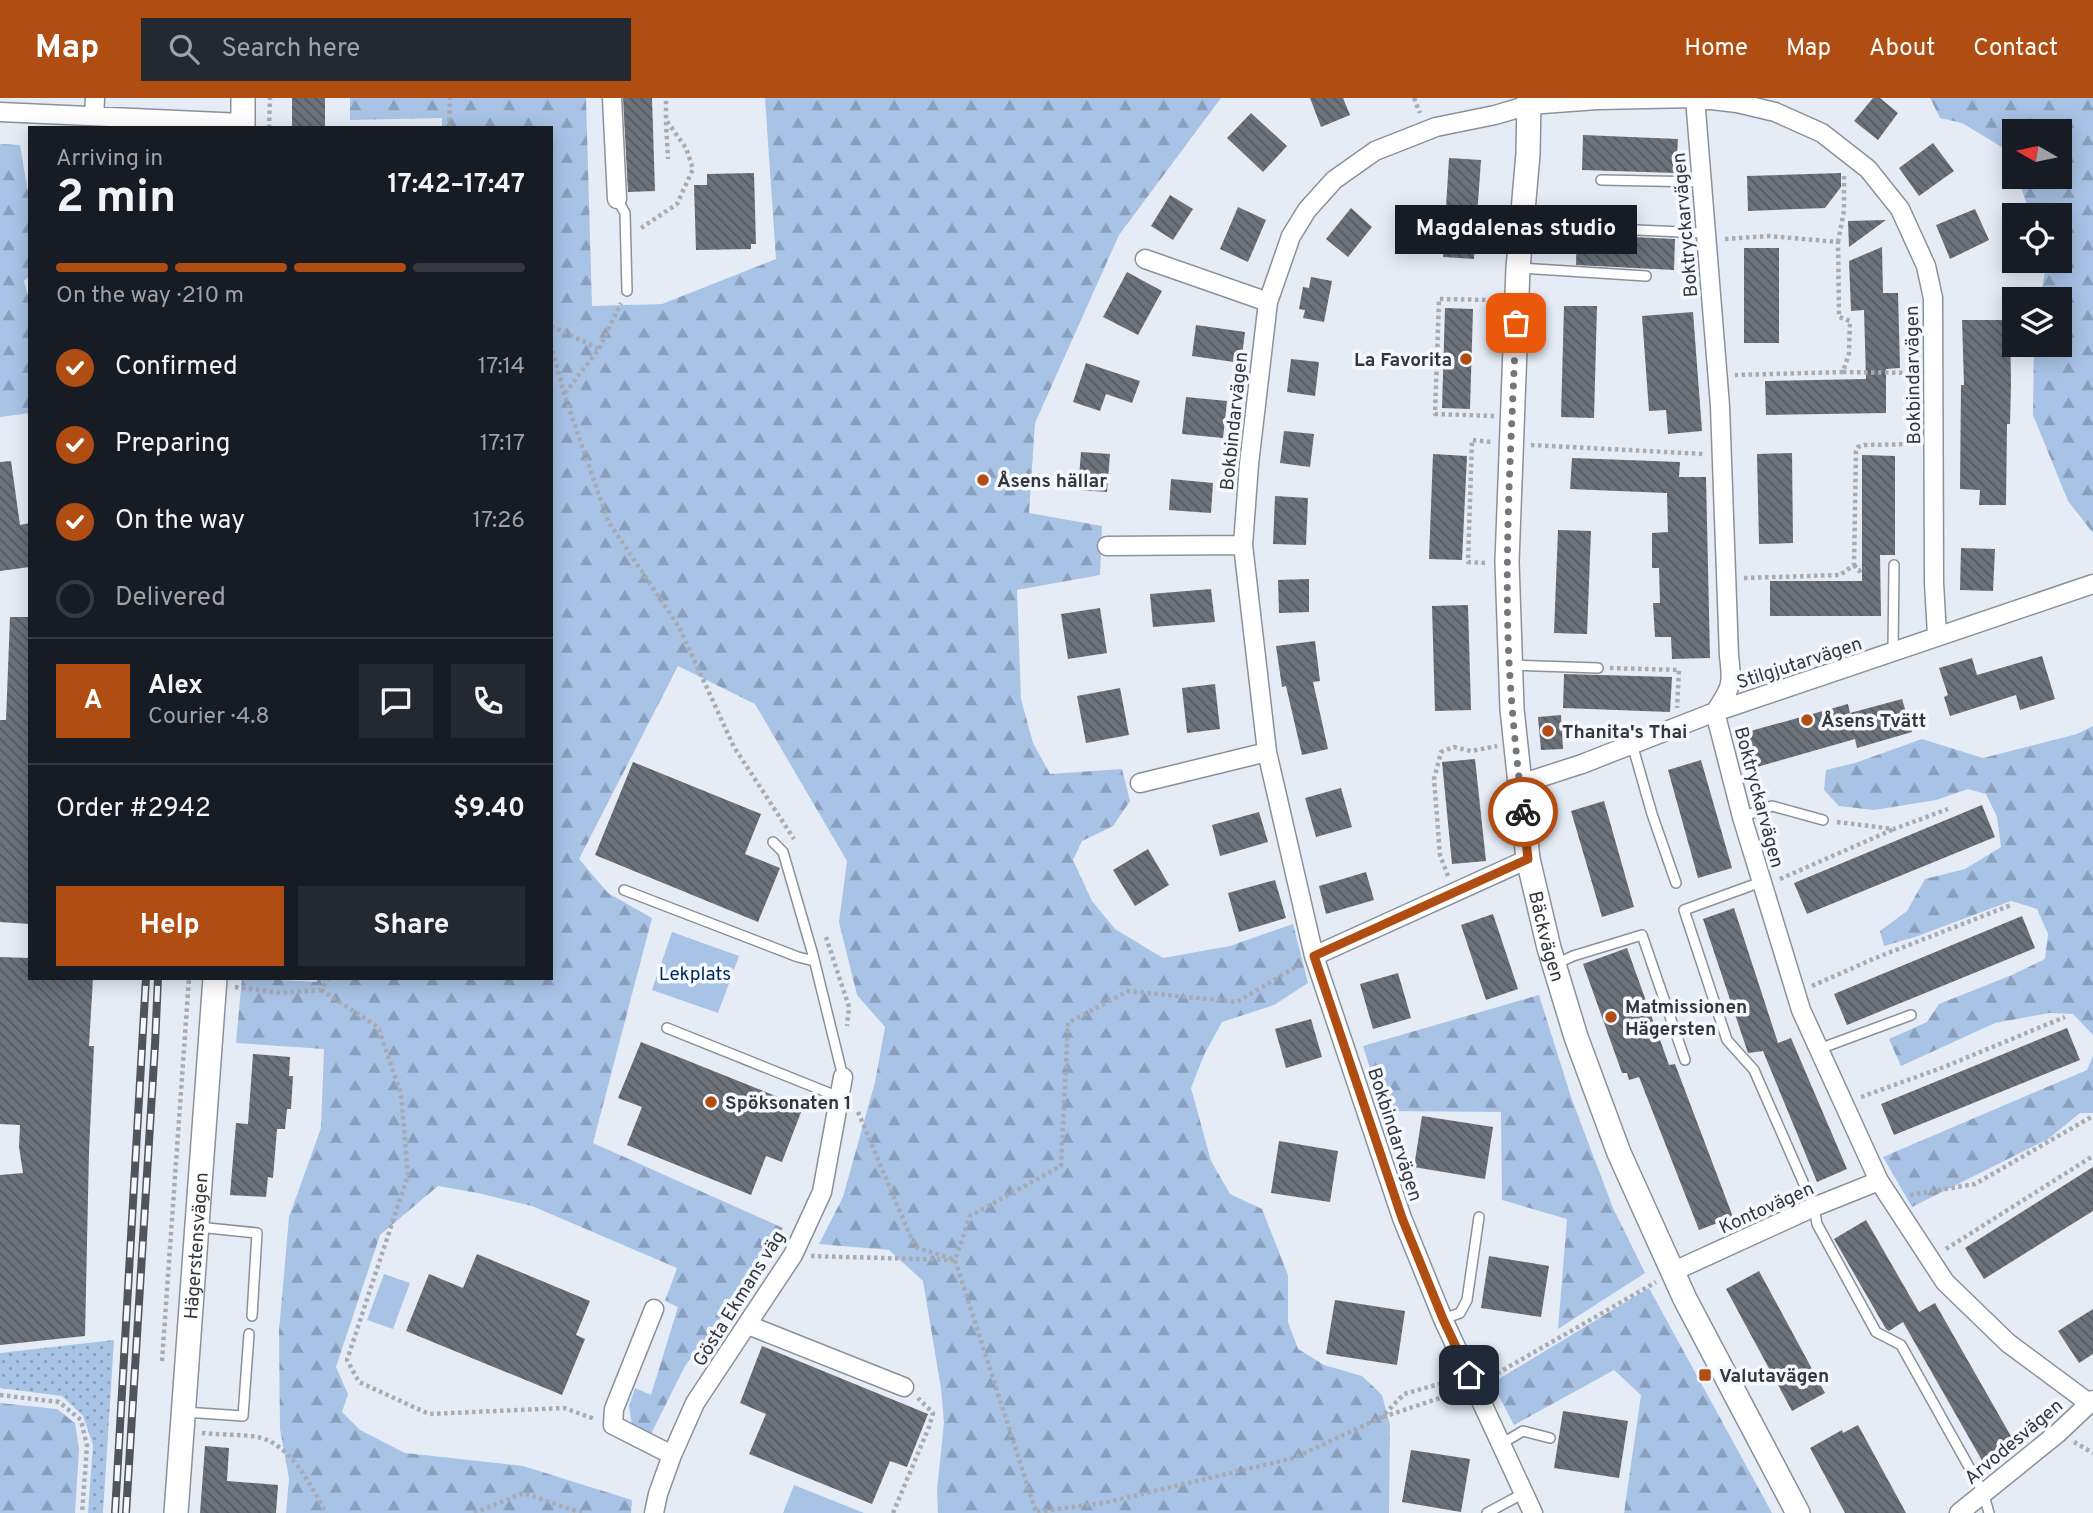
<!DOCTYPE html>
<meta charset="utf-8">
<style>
:root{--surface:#171b24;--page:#242831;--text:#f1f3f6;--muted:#9ea1a6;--line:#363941;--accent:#b04d12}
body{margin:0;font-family:Overpass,sans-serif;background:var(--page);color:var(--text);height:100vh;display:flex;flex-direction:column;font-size:26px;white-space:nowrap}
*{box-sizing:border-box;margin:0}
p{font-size:23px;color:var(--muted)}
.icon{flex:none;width:38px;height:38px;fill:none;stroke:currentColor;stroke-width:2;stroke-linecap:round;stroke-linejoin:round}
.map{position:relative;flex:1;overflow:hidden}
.details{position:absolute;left:28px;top:28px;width:525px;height:854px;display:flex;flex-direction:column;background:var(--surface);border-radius:0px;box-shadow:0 4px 18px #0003}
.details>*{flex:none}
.needle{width:46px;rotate:279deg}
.buttons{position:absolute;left:2002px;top:21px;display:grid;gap:14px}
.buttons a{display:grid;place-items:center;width:70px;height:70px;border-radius:0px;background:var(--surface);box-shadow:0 4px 18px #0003;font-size:35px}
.pin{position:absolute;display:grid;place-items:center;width:60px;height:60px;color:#fff;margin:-30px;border-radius:14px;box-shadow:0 4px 10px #0006}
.courier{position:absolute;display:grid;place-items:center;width:70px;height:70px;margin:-35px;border:5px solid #b04d12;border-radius:50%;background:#fff;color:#222;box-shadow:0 2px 9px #0007}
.bubble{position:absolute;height:49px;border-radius:0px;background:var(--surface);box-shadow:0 4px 18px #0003;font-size:23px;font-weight:700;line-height:49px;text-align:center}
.overview em{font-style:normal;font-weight:700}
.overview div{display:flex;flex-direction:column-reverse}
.overview{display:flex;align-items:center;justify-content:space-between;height:119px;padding:0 28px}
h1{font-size:46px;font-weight:700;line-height:52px}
.bar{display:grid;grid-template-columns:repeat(4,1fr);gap:10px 7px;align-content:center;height:84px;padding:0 28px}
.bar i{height:9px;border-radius:5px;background:var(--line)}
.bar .current{background:var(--accent)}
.bar p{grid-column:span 4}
.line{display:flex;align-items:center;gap:18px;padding:0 28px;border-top:2px solid var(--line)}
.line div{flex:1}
.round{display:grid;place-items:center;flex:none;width:74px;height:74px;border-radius:0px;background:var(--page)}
ol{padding:0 28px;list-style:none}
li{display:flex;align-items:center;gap:21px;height:77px}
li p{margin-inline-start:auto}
li .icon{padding:7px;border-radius:50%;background:var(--accent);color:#fff;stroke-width:4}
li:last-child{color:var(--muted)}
li i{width:38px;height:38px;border:4px solid var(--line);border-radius:50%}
.primary-button{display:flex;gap:14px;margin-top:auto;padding:14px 28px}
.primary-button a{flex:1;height:80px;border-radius:0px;background:var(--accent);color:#fff;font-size:28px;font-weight:700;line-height:80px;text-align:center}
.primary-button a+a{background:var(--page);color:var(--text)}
header{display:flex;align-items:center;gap:42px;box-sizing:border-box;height:98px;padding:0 35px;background:var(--accent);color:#fff}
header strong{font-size:33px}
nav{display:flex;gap:38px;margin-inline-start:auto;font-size:24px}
.search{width:490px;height:63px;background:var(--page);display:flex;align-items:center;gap:18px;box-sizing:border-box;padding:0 24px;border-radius:0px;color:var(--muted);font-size:26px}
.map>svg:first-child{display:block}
.grass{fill:url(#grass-dots)}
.forest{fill:url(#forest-firs)}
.green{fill:#a9c3e7}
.building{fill:url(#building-back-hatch)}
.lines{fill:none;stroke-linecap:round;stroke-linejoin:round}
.service-casing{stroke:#8b919a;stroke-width:12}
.minor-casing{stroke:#8b919a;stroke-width:21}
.tertiary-casing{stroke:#8b919a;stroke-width:26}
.path{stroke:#a7acb4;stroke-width:4.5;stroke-dasharray:3.5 3.5;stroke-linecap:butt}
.service{stroke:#fff;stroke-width:9}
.minor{stroke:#fff;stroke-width:18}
.tertiary{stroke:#fff;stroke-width:23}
.rail-casing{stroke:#515559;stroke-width:8}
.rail{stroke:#f5f9ff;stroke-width:5;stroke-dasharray:16;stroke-linecap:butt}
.done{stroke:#73777c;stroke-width:7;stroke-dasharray:0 12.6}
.route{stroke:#b04d12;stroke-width:9}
.poi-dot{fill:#b04d12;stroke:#f5f9ff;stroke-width:2.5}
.labels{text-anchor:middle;stroke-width:7;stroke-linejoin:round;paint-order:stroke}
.street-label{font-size:19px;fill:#35383b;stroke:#f5f9ff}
.poi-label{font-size:19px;font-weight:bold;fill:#35383b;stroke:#f5f9ff;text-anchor:start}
.park-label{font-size:19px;fill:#012a5a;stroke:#f5f9ff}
</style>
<header>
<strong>Map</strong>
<div class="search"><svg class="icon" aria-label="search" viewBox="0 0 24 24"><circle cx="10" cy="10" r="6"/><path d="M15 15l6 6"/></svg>Search here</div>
<nav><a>Home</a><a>Map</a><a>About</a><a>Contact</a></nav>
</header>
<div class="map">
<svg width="2093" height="1415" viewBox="0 0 2093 1415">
<defs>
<pattern id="grass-dots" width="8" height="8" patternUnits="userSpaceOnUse" patternTransform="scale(1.75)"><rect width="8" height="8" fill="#a9c3e7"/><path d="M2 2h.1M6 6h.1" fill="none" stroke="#8a9fbc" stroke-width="1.8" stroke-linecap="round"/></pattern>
<pattern id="forest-firs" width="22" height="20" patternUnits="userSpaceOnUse" patternTransform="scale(1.75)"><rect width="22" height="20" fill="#a9c3e7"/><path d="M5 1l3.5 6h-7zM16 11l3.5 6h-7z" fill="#8a9fbc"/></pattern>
<pattern id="building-back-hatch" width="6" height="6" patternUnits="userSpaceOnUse" patternTransform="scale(1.75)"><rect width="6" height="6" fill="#6c727a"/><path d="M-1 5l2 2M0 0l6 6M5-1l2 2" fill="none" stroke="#555a60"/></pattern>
</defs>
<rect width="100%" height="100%" fill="#e5ecf6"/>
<path class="grass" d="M114 1242 103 1415H88L93 1347 83 1318 62 1298 0 1290V1255Z"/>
<path class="forest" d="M350 0H586L592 208 662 206 776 161 765 0H1221L1119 137 1035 325 1029 415 1102 428 1100 477 1017 492 1021 601 1033 645 1050 676 1122 671 1130 703 1113 728 1082 743 1073 762 1092 803 1115 831 1163 860 1230 848 1293 826 1308 885 1274 907 1222 924 1204 957 1191 990 1211 1063 1230 1096 1262 1111 1288 1177V1224L1298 1251 1324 1267 1362 1278 1382 1297 1390 1327 1389 1415H938L937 1392 944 1325 941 1290 923 1183 889 1152 819 1146 843 1099 875 984 885 929 857 897 839 824 847 763 755 606 678 568 579 761 608 795 652 820 593 1045 783 1130 745 1187 685 1268 651 1336 632 1327 629 1308 635 1290 651 1297 678 1209 665 1203 677 1170 532 1108 478 1095 438 1088 380 1137 336 1269 348 1296 342 1314 360 1332 405 1355 523 1368 632 1402 631 1415H286L289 1381 280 1331 279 1233 289 1119 321 1030 324 951 236 945 242 880 316 884 320 880H551V30H442V20L350 22Z
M1930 0H2093V435L2068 403 2033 317 2034 247H2060V201H2040L2046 168 2045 163H2060V117H2030L2018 79H2060V33H2014V67L2010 54 1962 25 1940 20Z
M0 46 20 47 30 106V178L24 183 30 205V315L0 319Z
M2093 628V937L2073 916 2049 915 1995 925 1901 968 1889 941 1927 924 1939 906 2012 877 2045 861 2048 836 2037 811 2011 803 1915 839 1884 848 1880 833 1907 813 1925 781 1965 771 2001 749 1997 719 1986 696 1968 691 1936 702 1874 712 1839 708 1824 692 1826 672 1855 665 1922 641 1983 660 2077 636Z
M1539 897 1571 999 1613 1110 1645 1175 1558 1231 1567 1121 1502 1102 1501 1014 1383 1013 1363 948Z
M2093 958V1015H2080L2048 1041 1912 1109 1883 1059 2087 972Z
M1649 1190 1772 1415H1624L1641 1297 1614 1272 1514 1327 1492 1285Z
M0 1305 57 1311 75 1325 79 1351 75 1415H0Z"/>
<path class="green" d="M672 834 739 858 718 915 652 892Z
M384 1176 410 1185 393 1231 367 1222Z
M794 1387 864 1415H783Z"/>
<path class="building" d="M292 0H325V30H292Z
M623 0H652L655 93 628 94Z
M1310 0H1343L1350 17 1321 29Z
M1873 0H1880L1898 15 1878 42 1854 23Z
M1251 15 1287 48 1263 74 1227 40Z
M1583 37 1678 41 1676 75 1582 72Z
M1933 45 1954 73 1919 98 1899 70Z
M1449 60 1481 62 1474 161 1443 159Z
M754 75 756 146H751V151L696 152 694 87H707V76Z
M1841 75V89L1825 110 1748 113 1747 78Z
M1170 97 1193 111 1173 142 1151 128Z
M1238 109 1266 122 1248 164 1220 151Z
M1351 110 1372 129 1348 159 1326 141Z
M1975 111 1989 142 1950 161 1936 127Z
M1886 122 1849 149 1848 123Z
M1577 133H1584L1590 137 1675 141 1674 172 1576 167Z
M1882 149 1883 195H1898L1900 270 1886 271V315L1766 317 1765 283 1866 281 1864 212 1851 213 1849 163Z
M1744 150H1779V245H1744Z
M1127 174 1162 193 1138 237 1103 219Z
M1311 179 1332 183 1324 224 1303 220 1305 212 1299 211 1303 189 1309 190Z
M1564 208H1597L1594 320 1561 319Z
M1445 210 1473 211 1470 311 1442 310Z
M1693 214 1702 333 1668 336 1666 312 1649 313 1642 218Z
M1962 222H2010L2011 286 2010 326H2007L2006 407H1979L1980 392 1960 391 1961 287H1964Z
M1196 227 1245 234 1241 265 1192 258Z
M1291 261 1319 264 1315 298 1287 294Z
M1086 265 1140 283 1132 305 1106 296 1100 313 1073 304Z
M1186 299 1227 303 1223 340 1182 336Z
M1284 333 1314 336 1310 369 1280 365Z
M1081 354 1110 356 1107 394 1078 392Z
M1792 355 1793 445 1759 446 1757 356Z
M1433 356 1467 358 1462 462 1429 461Z
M1862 357 1895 358V457H1880L1881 518H1770V483H1862Z
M1572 360 1680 364 1679 379H1706L1710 560 1672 561 1671 539H1655L1653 505H1660L1659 470H1652V435L1668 434 1667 395 1570 391Z
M11 363 20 427 30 425V469L0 473V364Z
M1171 381 1213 385 1211 415 1169 412Z
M1275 398 1308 400 1306 447 1273 446Z
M1558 432 1591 433 1587 536 1554 535Z
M1961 450 1995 451 1993 493 1960 492Z
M1309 481V514L1279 515 1278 482Z
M1211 491 1215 524 1153 529 1150 496Z
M1468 507 1471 612 1435 613 1432 508Z
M1100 510 1107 555 1068 561 1061 516Z
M10 519H30V826L0 824V622H6Z
M1315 543 1320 583 1313 584 1328 651 1302 657 1286 588 1282 589 1276 548Z
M2042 558 2055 601 2020 612 2016 597 1950 618 1944 599 1948 597 1939 570 1972 560 1977 577Z
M1564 576 1672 579 1670 614 1563 610Z
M1215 586 1220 631 1187 635 1182 590Z
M1120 590 1129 637 1086 645 1077 598Z
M1902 601 1912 634 1857 650 1855 641 1757 669 1747 634 1848 606 1850 615Z
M1561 617 1563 651 1541 652 1538 619Z
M1475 661 1486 763 1452 766 1442 664Z
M1701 662 1732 770 1698 780 1668 672Z
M633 664 761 716 745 756 780 770 758 824 595 757Z
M1341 690 1352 729 1316 739 1305 700Z
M1604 703 1634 809 1602 819 1571 713Z
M1982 707 1995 739 1807 816 1794 785Z
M1259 714 1268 744 1220 758 1212 727Z
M1148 751 1169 787 1135 808 1113 772Z
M1366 774 1374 802 1326 816 1319 788Z
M1275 782 1286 820 1239 834 1228 795Z
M1734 810 1778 945 1791 940 1847 1071 1817 1084 1763 953 1748 955 1703 821Z
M1493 816 1518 891 1486 902 1461 827Z
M2022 818 2035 850 1847 927 1834 896Z
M1627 850 1669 967 1675 966 1733 1119 1699 1132 1639 979 1629 982 1627 975H1622L1583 866Z
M0 859 30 860V880H93L89 948H94L89 1053 85 1238 0 1247V1077L23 1075 19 1049 20 1027 0 1026Z
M1398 875 1411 920 1373 931 1360 886Z
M1311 921 1322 959 1286 970 1275 931Z
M2067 930 2080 962 1894 1037 1881 1006Z
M641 944 803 1009 782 1064 766 1058 751 1097 627 1047 642 1009 618 1000Z
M253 956 290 959 289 978H293L291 1011H287L285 1031H277L273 1080 268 1079 266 1099 230 1097 236 1025 248 1026Z
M1422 1018 1493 1029 1485 1081 1414 1069Z
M1279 1043 1338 1053 1330 1104 1271 1095Z
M2093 1069V1113L1984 1181 1965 1150Z
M1866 1122 1919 1214 1935 1205 2016 1347 1984 1366 1903 1224 1889 1233 1886 1231 1834 1141Z
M477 1156 590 1203 576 1237 585 1241 562 1297 406 1233 429 1176 463 1190Z
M1489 1158 1549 1168 1541 1219 1481 1210Z
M1759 1173 1825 1295 1792 1313 1726 1191Z
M1335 1202 1405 1213 1397 1267 1326 1256Z
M2093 1211V1256L2079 1265 2058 1233Z
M762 1248 928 1316 907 1369 890 1363 872 1406 749 1356 766 1316 740 1305Z
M1563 1313 1628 1323 1619 1380 1554 1370Z
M1858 1327 1906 1415H1845L1810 1350 1842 1332 1843 1335Z
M205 1348 229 1350 227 1383 278 1387 276 1415H200Z
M1411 1352 1470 1361 1461 1414 1402 1404Z"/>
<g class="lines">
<defs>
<path id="service" d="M1601 82 1702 84
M617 101 625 115 627 193
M1590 130 1706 135
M1520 170 1646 178
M1893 554 1894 467
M1511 567 1598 570
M1632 646 1652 716 1676 785
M1742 719 1772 708 1823 722
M773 744 783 754 813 857 843 979
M1761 784 1684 812 1727 942 1754 972 1814 1109 1817 1126 1876 1234 1901 1247 1983 1394 1989 1415
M624 792 798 859 814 863
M1556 866 1573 858 1642 837 1685 962
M667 930 839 999
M1819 951 1911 917
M198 1129 257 1135 252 1218
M1443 1221 1460 1215 1467 1202 1479 1119
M184 1314 243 1318 249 1236
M1501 1346 1523 1333 1550 1340
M1487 1415 1524 1395"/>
<path id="minor" d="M612 0 617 101
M1695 0 1720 308 1729 558C1733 587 1731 590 1715 614L1742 719 1801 912 1879 1083 1945 1184 2008 1245 2089 1305
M0 14 243 25
M94 20 95 0
M1145 161 1268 204
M1107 448 1243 447
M1140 685 1267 654
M1520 686 1582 666 1715 614 2093 486
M1314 858 1528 761
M1672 1174 1814 1109 1879 1083
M654 1211 614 1311 613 1327 672 1357
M748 1227 904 1289
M654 1415 658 1396 672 1357 695 1305 793 1157 822 1094 843 979
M1533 1415 1443 1221 1402 1120 1314 858 1267 654 1243 447 1249 366 1268 204 1291 138 1307 112 1334 82 1375 53 1436 29 1495 17 1529 7 1597 2 1695 0 1737 5 1775 14 1822 35 1868 71 1900 111 1926 168 1933 200 1934 485 1937 537
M1959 1415 2058 1335 2093 1302"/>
<g id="tertiary">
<path id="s1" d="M1529 0 1528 56 1518 170 1507 464 1512 611 1528 761 1549 850 1576 939 1619 1055 1685 1201 1798 1415"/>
<path d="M243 30V0"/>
<path id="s2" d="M176 1415 215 880"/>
</g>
</defs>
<use href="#service" class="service-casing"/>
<use href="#minor" class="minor-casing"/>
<use href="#tertiary" class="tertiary-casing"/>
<path class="path" d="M1414 0 1420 15
M666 24 668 61
M269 30 270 0
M449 30 450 0
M641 130 677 106 693 71 686 50 666 22V0
M1725 141 1769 138 1838 144 1839 219 1850 223 1849 255 1843 274 1735 277
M1838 144 1844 113V75
M551 228 599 251
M551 246 564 296 608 423 679 529 734 649 794 741
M1843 274 1916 275
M565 295 599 251 621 205
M1494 318 1435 316 1439 201 1495 202
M1531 347 1704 356
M1485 465 1468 464 1472 342 1491 344
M1854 467 1859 473 1865 470
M1744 480 1840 477 1854 467 1856 353 1858 349 1864 347 1915 346
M1610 570 1679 572 1677 610
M1837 724 1894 731 1948 711
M1448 778 1440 757 1434 681 1441 654 1454 649 1471 653 1497 648
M1780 781 1894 731
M826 839 849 909 847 928
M1812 888 1873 861 2011 807
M235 889 282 895 321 892 329 880
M321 892 378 929 401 996 408 1077 347 1262 359 1284 429 1316 564 1310 595 1321
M1861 999 1944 969 2065 919
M858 1014 915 1149 955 1162 1036 1414
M1910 1097 1975 1086 2093 1018
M1946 1151 2093 1058
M811 1158 955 1162 970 1118 1061 1068 1068 925 1128 893 1237 904 1299 867
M162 1263 189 880
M1491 1279 1656 1184
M0 1297 59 1304 81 1322 87 1348 82 1415
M1383 1319 1458 1294
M202 1335C220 1337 240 1336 258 1339 292 1347 310 1387 326 1415
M2074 1344 2093 1355
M1037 1414 1108 1404 1294 1360 1382 1319 1404 1296 1453 1282
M474 1415 523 1395 582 1415
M893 1415 929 1329 933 1315 918 1300"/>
<use href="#service" class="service"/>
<use href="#minor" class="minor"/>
<use href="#tertiary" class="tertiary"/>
<defs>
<path id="rail" d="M115 1415 146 880
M126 1415 155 947 158 880"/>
</defs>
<use href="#rail" class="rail-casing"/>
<use href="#rail" class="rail"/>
</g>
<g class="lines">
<path class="done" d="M1516 225C1512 330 1505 434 1508 539 1510 598 1516 656 1523 714"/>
<path class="route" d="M1469 1277 1443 1221 1402 1120 1314 858 1528 761 1523 714"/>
</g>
<g class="poi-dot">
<circle cx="1466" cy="261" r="7"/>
<circle cx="983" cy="382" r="7"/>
<circle cx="1807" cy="622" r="7"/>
<circle cx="1548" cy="633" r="7"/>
<circle cx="1611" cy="919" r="7"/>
<circle cx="711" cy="1004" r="7"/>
<rect x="1698" y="1270" width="14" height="14" rx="3.5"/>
</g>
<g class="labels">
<g class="street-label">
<text transform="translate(1684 127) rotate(-95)" y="7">Boktryckarvägen</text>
<text transform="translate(1912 277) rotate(-91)" y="7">Bokbindarvägen</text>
<text transform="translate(1233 323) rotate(-84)" y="7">Bokbindarvägen</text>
<text transform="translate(1799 564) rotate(-18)" y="7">Stilgjutarvägen</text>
<text transform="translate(1760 699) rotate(75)" y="7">Boktryckarvägen</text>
<text dy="7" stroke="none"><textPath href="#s1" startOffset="842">Bäckvägen</textPath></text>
<text transform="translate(1396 1036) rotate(72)" y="7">Bokbindarvägen</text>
<text transform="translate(1766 1109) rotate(-24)" y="7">Kontovägen</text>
<text dy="7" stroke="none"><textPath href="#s2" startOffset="268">Hägerstensvägen</textPath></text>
<text transform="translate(738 1200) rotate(-58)" y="7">Gösta Ekmans väg</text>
<text transform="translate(2013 1343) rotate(-40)" y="7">Arvodesvägen</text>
</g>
<g class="poi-label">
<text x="1452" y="268" text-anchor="end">La Favorita</text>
<text x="997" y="389">Åsens hällar</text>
<text x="1821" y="629">Åsens Tvätt</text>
<text x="1562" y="640">Thanita's Thai</text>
<text x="1625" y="915">Matmissionen<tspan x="1625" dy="22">Hägersten</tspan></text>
<text x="725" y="1011">Spöksonaten 1</text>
<text x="1719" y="1284">Valutavägen</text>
</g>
<g class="park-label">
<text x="695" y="882">Lekplats</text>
</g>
</g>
</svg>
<div class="buttons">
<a><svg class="needle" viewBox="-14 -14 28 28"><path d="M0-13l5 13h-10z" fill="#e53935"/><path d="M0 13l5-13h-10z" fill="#9ea1a6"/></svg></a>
<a><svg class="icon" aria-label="locate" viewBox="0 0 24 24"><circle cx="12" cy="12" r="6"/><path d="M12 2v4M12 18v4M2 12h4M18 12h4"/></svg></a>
<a><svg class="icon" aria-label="layers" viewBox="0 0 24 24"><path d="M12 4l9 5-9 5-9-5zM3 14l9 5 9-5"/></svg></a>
</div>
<div class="pin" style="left:1516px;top:225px;background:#ea580c"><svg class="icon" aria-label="bag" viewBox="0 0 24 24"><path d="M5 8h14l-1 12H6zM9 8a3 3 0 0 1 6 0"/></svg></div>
<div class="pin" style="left:1469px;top:1277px;background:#1f2937"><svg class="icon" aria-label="home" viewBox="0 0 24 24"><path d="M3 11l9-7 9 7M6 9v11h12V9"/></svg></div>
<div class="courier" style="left:1523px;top:714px"><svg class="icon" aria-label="bike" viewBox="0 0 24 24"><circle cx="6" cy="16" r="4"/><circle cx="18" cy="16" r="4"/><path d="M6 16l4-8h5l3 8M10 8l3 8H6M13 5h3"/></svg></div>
<div class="bubble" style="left:1395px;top:107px;width:242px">Magdalenas studio</div>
<section class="details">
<div class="overview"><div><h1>2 min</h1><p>Arriving in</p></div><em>17:42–17:47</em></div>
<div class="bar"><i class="current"></i><i class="current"></i><i class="current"></i><i></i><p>On the way · 210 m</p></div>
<ol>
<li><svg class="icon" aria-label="check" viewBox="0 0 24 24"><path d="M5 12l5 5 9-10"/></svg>Confirmed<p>17:14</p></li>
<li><svg class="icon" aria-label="check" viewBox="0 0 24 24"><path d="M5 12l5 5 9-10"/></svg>Preparing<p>17:17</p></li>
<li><svg class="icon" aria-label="check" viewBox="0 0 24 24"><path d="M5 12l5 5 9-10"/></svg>On the way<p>17:26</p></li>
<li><i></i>Delivered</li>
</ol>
<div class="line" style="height:126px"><b class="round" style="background:var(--accent);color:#fff">A</b><div><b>Alex</b><p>Courier · 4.8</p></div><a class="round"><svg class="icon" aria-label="chat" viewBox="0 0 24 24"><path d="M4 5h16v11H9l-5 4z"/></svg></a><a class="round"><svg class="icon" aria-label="phone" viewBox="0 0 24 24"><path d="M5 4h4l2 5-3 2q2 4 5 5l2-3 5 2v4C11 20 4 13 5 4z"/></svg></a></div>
<div class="line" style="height:91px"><div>Order #2942</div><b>$9.40</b></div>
<div class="primary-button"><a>Help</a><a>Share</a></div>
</section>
</div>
